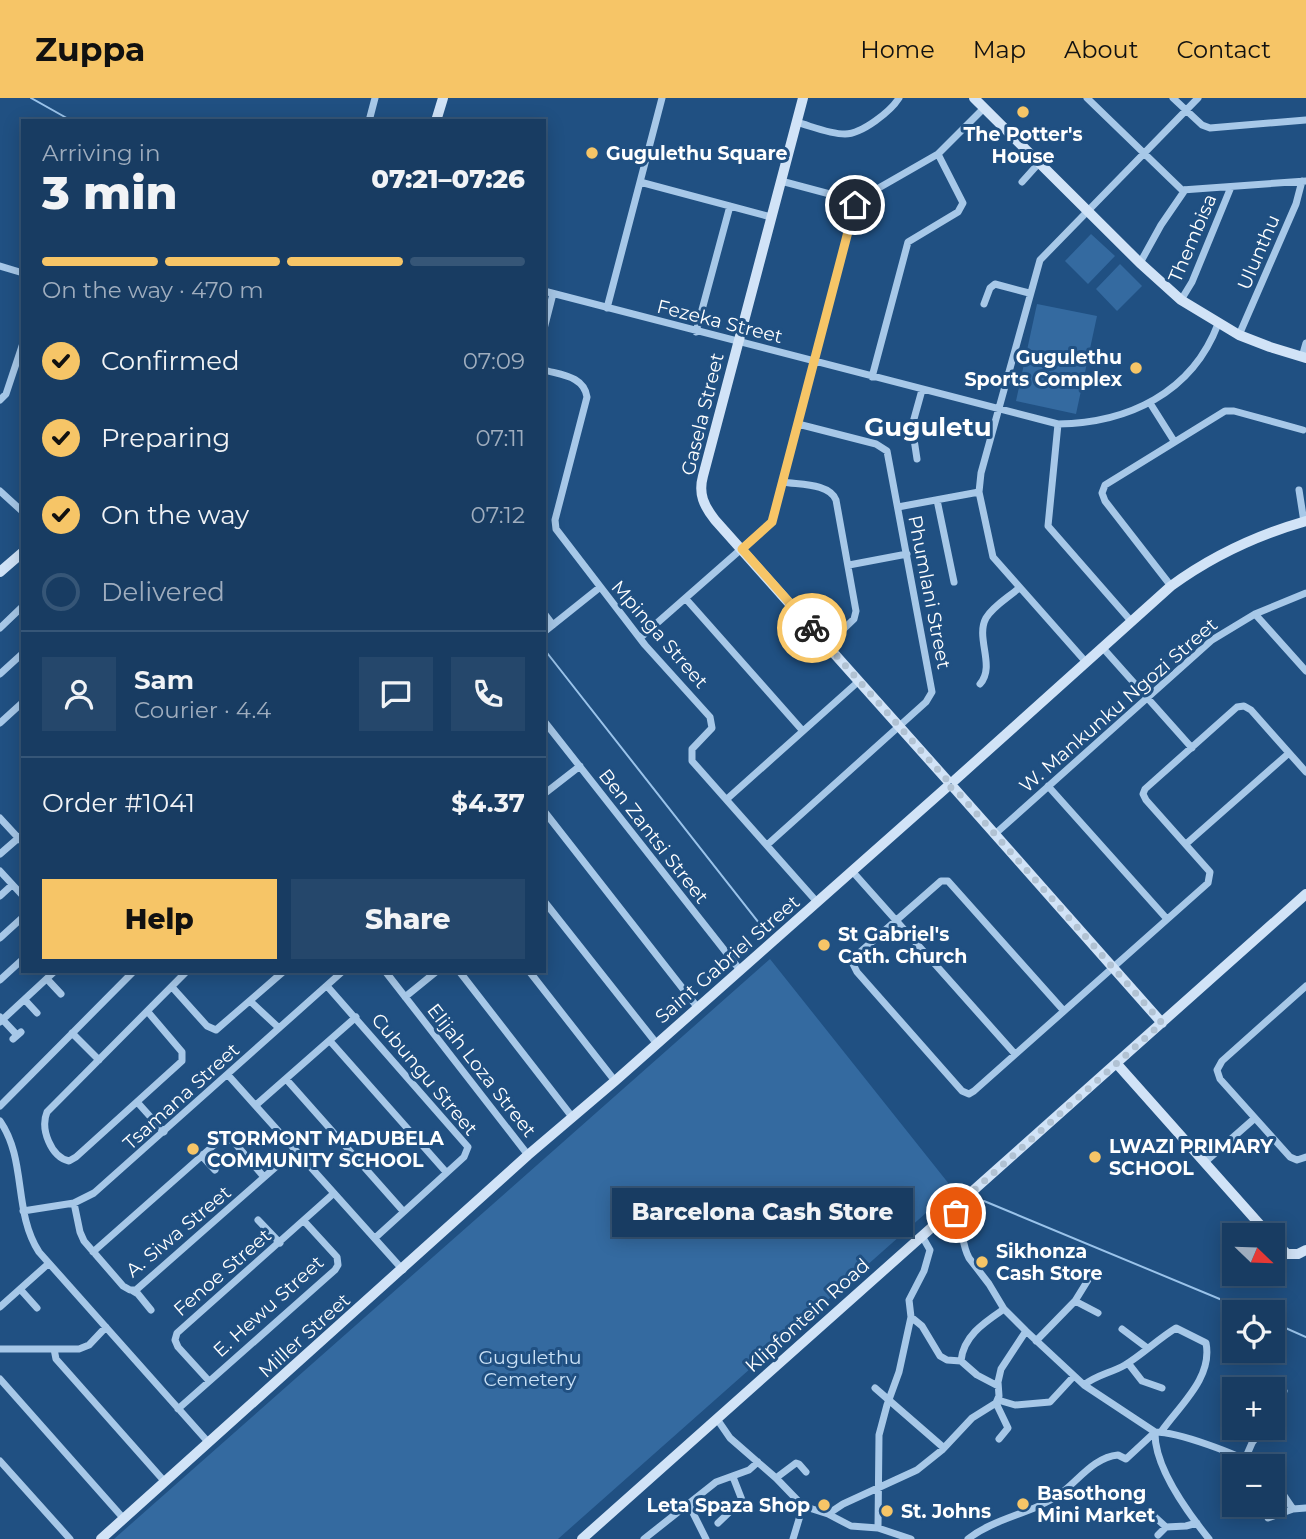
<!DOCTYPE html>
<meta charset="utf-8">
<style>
:root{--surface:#183c62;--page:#25476b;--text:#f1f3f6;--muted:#9fadbe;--line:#365677;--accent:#f6c567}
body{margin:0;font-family:Montserrat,sans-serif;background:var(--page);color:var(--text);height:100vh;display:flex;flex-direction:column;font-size:26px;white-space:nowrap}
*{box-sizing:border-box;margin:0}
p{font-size:23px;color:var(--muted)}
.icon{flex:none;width:38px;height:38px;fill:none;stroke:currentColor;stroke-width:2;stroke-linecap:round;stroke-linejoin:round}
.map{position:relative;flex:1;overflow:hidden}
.details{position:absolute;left:21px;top:21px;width:525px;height:854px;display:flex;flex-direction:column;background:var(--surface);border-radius:0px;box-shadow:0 4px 18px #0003,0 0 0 2px var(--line)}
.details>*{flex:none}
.needle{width:46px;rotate:113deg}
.tools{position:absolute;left:1222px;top:1125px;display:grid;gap:14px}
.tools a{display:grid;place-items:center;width:63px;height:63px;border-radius:0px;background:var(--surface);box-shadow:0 4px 18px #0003,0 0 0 2px var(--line);font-size:35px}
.pin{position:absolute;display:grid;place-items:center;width:60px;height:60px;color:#fff;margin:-30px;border:4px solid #fff;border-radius:50%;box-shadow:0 2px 7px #0007}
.courier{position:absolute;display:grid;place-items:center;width:70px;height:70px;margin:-35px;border:5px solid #f6c567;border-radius:50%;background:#fff;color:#222;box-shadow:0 2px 9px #0007}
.bubble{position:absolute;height:49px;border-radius:0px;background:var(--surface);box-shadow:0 4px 18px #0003,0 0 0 2px var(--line);font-size:23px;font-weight:800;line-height:49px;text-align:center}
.headline em{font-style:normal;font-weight:800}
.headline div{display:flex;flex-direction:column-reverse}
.headline{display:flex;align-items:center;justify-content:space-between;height:119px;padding:0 21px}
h1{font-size:46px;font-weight:800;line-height:52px}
.bar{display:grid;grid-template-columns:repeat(4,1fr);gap:10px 7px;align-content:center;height:84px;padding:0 21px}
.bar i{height:9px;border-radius:5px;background:var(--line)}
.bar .active{background:var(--accent)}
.bar p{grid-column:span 4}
.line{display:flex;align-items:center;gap:18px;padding:0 21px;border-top:2px solid var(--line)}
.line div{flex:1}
.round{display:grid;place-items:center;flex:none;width:74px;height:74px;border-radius:0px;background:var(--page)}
ol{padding:0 21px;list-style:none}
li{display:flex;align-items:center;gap:21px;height:77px}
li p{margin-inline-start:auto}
li .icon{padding:7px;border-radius:50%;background:var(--accent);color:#111;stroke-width:4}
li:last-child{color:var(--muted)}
li i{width:38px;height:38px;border:4px solid var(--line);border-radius:50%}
.action{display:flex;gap:14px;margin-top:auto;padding:14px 21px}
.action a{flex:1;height:80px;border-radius:0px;background:var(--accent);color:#111;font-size:28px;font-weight:800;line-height:80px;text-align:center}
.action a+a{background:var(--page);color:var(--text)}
header{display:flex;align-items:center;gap:42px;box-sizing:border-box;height:98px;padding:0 35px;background:var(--accent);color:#111}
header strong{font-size:33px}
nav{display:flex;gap:38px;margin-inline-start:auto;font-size:24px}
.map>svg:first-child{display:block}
.green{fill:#346aa0}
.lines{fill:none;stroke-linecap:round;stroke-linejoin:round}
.stream{stroke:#9ac3ea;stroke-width:2}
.street{stroke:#a7c8e8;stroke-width:7}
.secondary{stroke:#d1e3f7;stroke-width:10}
.done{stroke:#b1c2d3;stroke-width:7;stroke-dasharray:0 12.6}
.route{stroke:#f6c567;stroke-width:9}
.poi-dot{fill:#f6c567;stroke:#205082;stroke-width:2.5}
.labels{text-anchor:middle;stroke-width:6;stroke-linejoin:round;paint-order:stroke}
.poi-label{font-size:19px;font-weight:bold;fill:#fff;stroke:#205082;text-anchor:start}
.street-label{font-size:19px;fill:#fff;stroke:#205082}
.park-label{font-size:19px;fill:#cae1f6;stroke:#205082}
.district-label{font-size:26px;font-weight:bold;fill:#fff;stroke:#205082}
</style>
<header>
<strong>Zuppa</strong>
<nav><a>Home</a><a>Map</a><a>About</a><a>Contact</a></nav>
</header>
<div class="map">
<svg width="1306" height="1441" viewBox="0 0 1306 1441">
<rect width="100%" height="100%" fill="#205082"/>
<path class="green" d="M1091 136 1115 158 1088 186 1065 163Z
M1120 166 1142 188 1117 213 1096 191Z
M1037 206 1097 218 1076 316 1016 303Z
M770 861 953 1091 558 1441H114Z"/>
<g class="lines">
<path class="stream" d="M31 0 72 23
M544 551 766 834
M984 1103 1251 1214
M1272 1224 1306 1239"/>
<path class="street" d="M1087 0 1182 92 1306 83
M1173 0 1202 27 1210 30 1306 22
M369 23 375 0
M796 24C811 28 829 36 845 36 862 36 891 13 899 0
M781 83 856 103
M640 84 771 119
M1022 84 1039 65
M1140 165 1161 127 1185 92
M0 168 23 175
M544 193 1058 326C1128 325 1192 295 1218 226
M1181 202 1192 184 1231 89
M984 206 990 190 995 186 1029 195
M607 210 662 0
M544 231 553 196
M696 234 730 108
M1239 237 1296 106 1302 83
M1302 259 1306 245
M544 272C561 277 584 278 587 299L555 422 556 431 645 547 710 619 712 630 692 651V663L817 804
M872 279 908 144 958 114 963 105 938 56
M0 302 6 296 23 245
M1150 305 1174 343
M1058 326 1048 428 1131 523
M917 361 912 328 922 292
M783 384C799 387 829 385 836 402L856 513 854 521 827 547
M1299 392 1304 424
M0 393 23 414
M937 402 954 484
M898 409 979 394
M849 467 907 456
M1171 488 1105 403 1102 395 1105 387 1225 313H1234L1303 332
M686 501 802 632
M544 515 553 527
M1255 516 1306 573
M0 530 23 508
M544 534 599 490
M640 540 772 424 856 103 938 56 984 10
M1102 549 1192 650
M1085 563 993 459 979 394 981 375 1040 162 1198 0
M0 576 23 555
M980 586C996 568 975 540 986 520 993 508 1009 499 1019 490
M544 623 740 872
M0 625 23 604
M1048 688 1167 821
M544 696 580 668
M727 701 859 583
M544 713 698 910
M0 720 23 745
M995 736 1212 542 1255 516 1306 495
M1186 746 1289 655
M767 747 926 604 932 594 887 353 876 346 798 326
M0 756 23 736
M0 773 23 798
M852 773 1015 956
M0 798 12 787
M544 803 657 946
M0 840 23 819
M385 873 528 1057
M459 873 573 1020
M529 873 615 983
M47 881 61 896
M0 882 23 861
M327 888 468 1049 464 1059 375 1140
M1306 888 1222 963 1217 972 1220 981 1290 1059 1297 1062 1306 1059
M172 889 207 928 216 932 284 873
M405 899 437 873
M25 902 37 915
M250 903 279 930
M1064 913 948 783H941L858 856 852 864 857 874 962 993 969 996 974 993 1208 785 1210 774 1146 702 1143 696 1145 691 1237 609 1244 608 1251 612 1306 674
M148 914 182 954V963L76 1059 69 1063C51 1059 40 1031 47 1014L187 873
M0 919 17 937
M0 924 55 873
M72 935 99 962
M13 941 21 934
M330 943 446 1074
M228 977 403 1172
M286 981 403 1113
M138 1005 164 1034
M256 1007 356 919
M0 1008 134 873
M0 1023C27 1062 13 1114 39 1154L209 1345
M201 1057 215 1072
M1205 1064 1255 1020
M74 1105 80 1134 84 1143 123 1188 130 1192H136L295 1052
M953 1111C965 1130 960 1143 969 1160L989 1186 1004 1211 1026 1233 1084 1287 1155 1334C1154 1369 1188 1415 1209 1441
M23 1113 74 1105 94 1095 343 873
M258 1122 280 1145
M922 1138 930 1152 924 1173 909 1202 911 1219 922 1228 940 1258 947 1262 961 1263 977 1277 998 1288
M93 1154 222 1040 233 1043 264 1079
M20 1191 37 1210
M133 1193 138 1196 151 1212
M1075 1203 1098 1215
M0 1209 48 1166
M1122 1231 1146 1249
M1036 1243 1075 1203 1088 1182
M0 1251H79L89 1247 106 1229
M54 1251 56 1261 165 1384
M961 1263C963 1238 985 1224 1004 1211
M1128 1265 1142 1283 1162 1290
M0 1281 124 1421
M209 1283 178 1249 175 1242 177 1235 333 1096
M1084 1287C1096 1277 1111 1275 1125 1267 1143 1256 1158 1241 1176 1230L1206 1245C1213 1280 1179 1308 1161 1334
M875 1290 944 1350
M998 1302 1015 1307 1050 1304 1074 1278
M996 1305 1008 1330 999 1341
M178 1311 335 1172 338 1167 337 1159 304 1123
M1272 1318 1279 1309 1284 1293
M717 1321 730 1340 776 1380 803 1408 828 1416 843 1406 917 1372 942 1352 972 1320 996 1305 999 1298 998 1284 1001 1271 1026 1233
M1245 1361 1252 1345 1263 1330
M0 1363 70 1441
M776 1380 796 1365 799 1366 806 1374
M1272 1380 1293 1411 1306 1410
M689 1407 706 1441
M828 1416 851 1428 878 1430 911 1441
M1155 1419 1166 1429 1186 1428 1197 1425
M1268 1420 1293 1411
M718 1425 742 1402 733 1379
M878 1430 879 1337 887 1307 899 1274 911 1219
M1158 1437 1166 1429
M644 1441 716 1384 749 1372 758 1364
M793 1441 803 1408
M968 1441C994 1420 1032 1416 1060 1396 1078 1383 1094 1359 1118 1357L1126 1361 1155 1334C1179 1334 1237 1356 1257 1368"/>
<path class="secondary" d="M803 0 703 378C698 396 704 408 715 422L947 682
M974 0 1140 165 1181 202 1239 237 1270 249 1306 260
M436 23 443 0
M0 474 23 454
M955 682 1171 488C1212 458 1257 437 1306 423
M954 690 1162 925
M1117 966 1270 1138
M1272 1141 1287 1156H1298L1306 1152
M101 1441 528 1057 615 983 947 689
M582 1441 1306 796"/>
</g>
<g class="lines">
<path class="done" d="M812 530 947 682V689L954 690 1162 925 953 1111 956 1115"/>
<path class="route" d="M812 530 742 451 772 424 855 107"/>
</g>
<g class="poi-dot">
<circle cx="1023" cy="14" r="7"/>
<circle cx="592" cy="55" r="7"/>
<circle cx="1136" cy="270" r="7"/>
<circle cx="824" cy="847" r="7"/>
<circle cx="193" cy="1051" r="7"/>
<circle cx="1095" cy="1059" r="7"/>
<circle cx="982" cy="1164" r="7"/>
<circle cx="1023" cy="1406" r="7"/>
<circle cx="824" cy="1407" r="7"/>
<circle cx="887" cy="1413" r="7"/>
</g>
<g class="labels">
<g class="poi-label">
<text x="1023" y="43" text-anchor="middle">The Potter's<tspan x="1023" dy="22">House</tspan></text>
<text x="606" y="62">Gugulethu Square</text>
<text x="1122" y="266" text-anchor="end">Gugulethu<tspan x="1122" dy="22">Sports Complex</tspan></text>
<text x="838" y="843">St Gabriel's<tspan x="838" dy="22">Cath. Church</tspan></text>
<text x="207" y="1047">STORMONT MADUBELA<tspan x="207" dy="22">COMMUNITY SCHOOL</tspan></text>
<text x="1109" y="1055">LWAZI PRIMARY<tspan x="1109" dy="22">SCHOOL</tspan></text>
<text x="996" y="1160">Sikhonza<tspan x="996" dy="22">Cash Store</tspan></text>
<text x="1037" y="1402">Basothong<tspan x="1037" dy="22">Mini Market</tspan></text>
<text x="810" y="1414" text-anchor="end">Leta Spaza Shop</text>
<text x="901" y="1420">St. Johns</text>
</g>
<g class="street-label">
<text transform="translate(1192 140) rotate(-67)" y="7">Thembisa</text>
<text transform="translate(1258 154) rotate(-67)" y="7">Ulunthu</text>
<text transform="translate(720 223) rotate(14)" y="7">Fezeka Street</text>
<text transform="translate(702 316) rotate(-76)" y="7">Gasela Street</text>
<text transform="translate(930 494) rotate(79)" y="7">Phumlani Street</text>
<text transform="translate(660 536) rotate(49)" y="7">Mpinga Street</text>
<text transform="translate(1118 607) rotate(-41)" y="7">W. Mankunku Ngozi Street</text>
<text transform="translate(654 738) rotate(52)" y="7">Ben Zantsi Street</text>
<text transform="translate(727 861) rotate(-41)" y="7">Saint Gabriel Street</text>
<text transform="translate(482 972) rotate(52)" y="7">Elijah Loza Street</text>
<text transform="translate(425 976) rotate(50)" y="7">Cubungu Street</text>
<text transform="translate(181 998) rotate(-42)" y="7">Tsamana Street</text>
<text transform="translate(178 1133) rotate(-40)" y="7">A. Siwa Street</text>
<text transform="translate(222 1174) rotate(-41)" y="7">Fenoe Street</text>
<text transform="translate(268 1208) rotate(-42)" y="7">E. Hewu Street</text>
<text transform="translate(807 1217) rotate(-42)" y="7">Klipfontein Road</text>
<text transform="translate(304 1237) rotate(-42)" y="7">Miller Street</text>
</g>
<g class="park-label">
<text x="530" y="1266">Gugulethu<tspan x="530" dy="22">Cemetery</tspan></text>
</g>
<g class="district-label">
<text x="928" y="338">Guguletu</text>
</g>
</g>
</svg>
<div class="tools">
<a><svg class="needle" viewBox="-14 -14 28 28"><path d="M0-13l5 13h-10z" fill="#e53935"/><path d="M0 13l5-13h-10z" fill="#9fadbe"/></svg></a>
<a><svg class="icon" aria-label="locate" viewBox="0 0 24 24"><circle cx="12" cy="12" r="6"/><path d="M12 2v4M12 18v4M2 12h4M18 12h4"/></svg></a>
<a>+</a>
<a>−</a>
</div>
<div class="pin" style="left:956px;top:1115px;background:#ea580c"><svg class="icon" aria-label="bag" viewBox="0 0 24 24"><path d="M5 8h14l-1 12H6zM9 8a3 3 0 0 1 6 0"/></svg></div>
<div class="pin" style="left:855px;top:107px;background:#1f2937"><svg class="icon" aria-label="home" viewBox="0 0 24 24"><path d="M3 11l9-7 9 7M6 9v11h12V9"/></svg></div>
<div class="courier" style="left:812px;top:530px"><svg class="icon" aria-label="bike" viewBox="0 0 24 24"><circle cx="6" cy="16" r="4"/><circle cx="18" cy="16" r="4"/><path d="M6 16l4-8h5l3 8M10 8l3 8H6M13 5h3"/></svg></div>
<div class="bubble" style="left:612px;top:1090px;width:301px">Barcelona Cash Store</div>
<section class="details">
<div class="headline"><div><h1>3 min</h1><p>Arriving in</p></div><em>07:21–07:26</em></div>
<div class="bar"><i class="active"></i><i class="active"></i><i class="active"></i><i></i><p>On the way · 470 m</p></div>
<ol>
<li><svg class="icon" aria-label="check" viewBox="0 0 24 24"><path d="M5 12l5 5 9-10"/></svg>Confirmed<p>07:09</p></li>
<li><svg class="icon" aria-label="check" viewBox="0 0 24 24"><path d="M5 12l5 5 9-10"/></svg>Preparing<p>07:11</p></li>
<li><svg class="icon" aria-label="check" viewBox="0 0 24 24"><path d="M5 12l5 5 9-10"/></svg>On the way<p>07:12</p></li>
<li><i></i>Delivered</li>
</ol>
<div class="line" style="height:126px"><a class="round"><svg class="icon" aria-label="person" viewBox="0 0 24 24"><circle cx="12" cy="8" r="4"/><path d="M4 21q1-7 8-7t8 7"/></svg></a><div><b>Sam</b><p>Courier · 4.4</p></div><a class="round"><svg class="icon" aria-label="chat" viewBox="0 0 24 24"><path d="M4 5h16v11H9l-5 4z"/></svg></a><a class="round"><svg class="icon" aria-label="phone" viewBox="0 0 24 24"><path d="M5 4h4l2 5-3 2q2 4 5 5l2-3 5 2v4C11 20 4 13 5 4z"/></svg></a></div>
<div class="line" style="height:91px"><div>Order #1041</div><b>$4.37</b></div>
<div class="action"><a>Help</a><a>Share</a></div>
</section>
</div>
